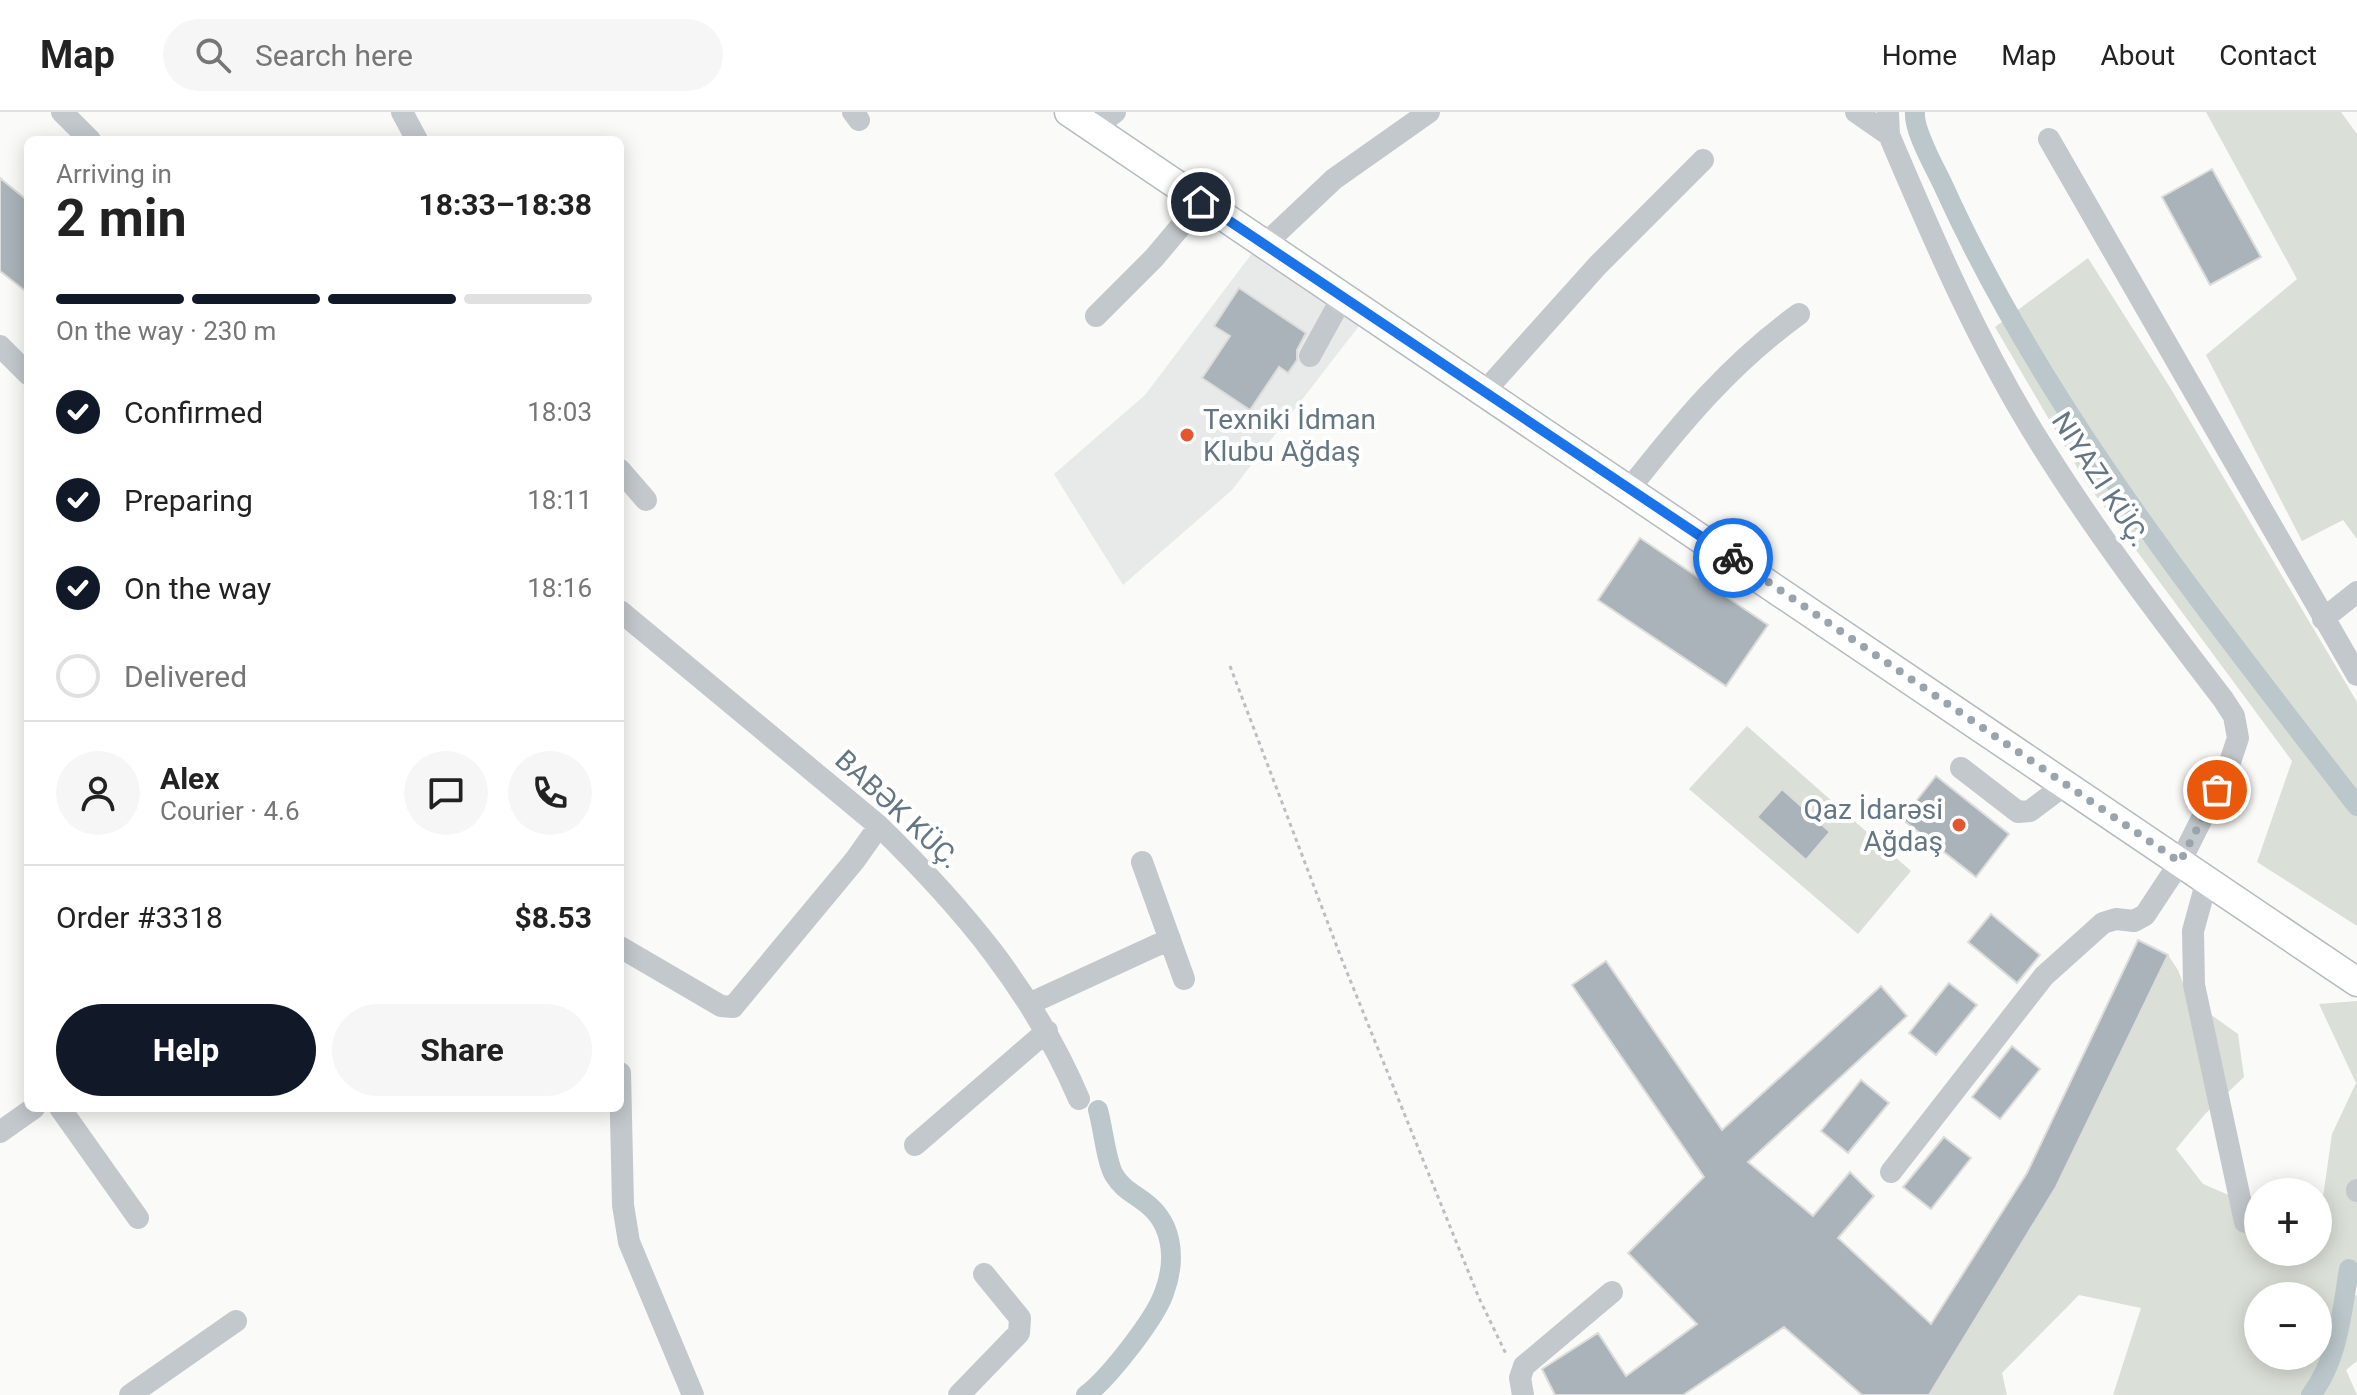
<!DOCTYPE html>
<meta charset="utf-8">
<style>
:root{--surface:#fff;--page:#f6f6f6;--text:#222;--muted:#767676;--line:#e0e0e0;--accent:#111827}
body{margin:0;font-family:Roboto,sans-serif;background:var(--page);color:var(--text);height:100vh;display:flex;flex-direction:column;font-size:30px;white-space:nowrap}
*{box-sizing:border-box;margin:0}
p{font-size:26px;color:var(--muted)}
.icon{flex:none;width:44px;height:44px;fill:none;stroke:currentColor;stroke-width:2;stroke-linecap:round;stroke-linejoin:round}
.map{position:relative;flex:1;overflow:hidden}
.sheet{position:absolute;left:24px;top:24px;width:600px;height:976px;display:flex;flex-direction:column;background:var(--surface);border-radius:12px;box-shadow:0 4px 20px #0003}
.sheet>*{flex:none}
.tools{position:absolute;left:2244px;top:1066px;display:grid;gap:16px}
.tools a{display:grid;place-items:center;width:88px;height:88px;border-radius:50%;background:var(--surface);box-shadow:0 4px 20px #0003;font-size:40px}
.pin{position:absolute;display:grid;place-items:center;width:68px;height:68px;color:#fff;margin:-34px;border:4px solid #fff;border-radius:50%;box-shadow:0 2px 8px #0007}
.courier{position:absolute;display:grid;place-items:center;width:80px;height:80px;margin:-40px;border:6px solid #1a73e8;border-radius:50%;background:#fff;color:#222;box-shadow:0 2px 10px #0007}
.summary em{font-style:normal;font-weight:700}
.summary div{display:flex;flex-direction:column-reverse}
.summary{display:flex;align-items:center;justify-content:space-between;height:136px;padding:0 32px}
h1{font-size:52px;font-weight:700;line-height:60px}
.bar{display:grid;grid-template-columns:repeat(4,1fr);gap:12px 8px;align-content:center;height:96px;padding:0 32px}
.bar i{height:10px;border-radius:6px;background:var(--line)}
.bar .active{background:var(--accent)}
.bar p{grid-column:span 4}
.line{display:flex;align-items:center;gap:20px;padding:0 32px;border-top:2px solid var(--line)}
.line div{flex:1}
.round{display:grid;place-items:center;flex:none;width:84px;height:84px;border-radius:42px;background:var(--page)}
ol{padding:0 32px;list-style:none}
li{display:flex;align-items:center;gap:24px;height:88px}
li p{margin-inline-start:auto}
li .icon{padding:8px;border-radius:50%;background:var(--accent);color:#fff;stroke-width:4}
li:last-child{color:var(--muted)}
li i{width:44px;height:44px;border:4px solid var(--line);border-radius:50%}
.button{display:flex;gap:16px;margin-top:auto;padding:16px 32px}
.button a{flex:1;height:92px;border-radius:48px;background:var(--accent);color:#fff;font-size:32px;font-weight:700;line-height:92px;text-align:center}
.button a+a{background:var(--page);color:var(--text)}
header{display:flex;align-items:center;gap:48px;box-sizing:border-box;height:112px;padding:0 40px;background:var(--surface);border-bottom:2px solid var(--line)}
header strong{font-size:38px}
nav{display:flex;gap:44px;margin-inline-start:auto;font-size:28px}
.search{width:560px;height:72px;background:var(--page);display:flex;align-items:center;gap:20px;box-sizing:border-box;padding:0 28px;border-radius:44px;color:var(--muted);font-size:30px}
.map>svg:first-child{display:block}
.built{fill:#e8e9e9}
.green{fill:#dadfd7;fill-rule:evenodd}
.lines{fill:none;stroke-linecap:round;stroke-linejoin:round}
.canal{stroke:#bbc7cb;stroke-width:20}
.building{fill:#aab3b9;stroke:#dcdcda;stroke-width:2}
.major-casing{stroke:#b5babe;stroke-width:31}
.path{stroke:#bbbfc2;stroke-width:3;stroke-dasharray:4 4;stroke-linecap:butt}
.minor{stroke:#c3c8cc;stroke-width:22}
.major{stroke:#fff;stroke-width:28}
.done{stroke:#99a4ac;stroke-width:8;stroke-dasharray:0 14.4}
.route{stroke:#1a73e8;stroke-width:10}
.poi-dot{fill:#e4572e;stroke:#fff;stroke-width:3}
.labels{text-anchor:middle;stroke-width:8;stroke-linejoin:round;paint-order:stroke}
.poi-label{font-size:28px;fill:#657683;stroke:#fff;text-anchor:start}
.street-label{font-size:28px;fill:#657683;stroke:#fff}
</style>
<header>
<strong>Map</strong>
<div class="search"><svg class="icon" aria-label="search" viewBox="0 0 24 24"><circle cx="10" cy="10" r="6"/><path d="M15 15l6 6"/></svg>Search here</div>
<nav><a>Home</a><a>Map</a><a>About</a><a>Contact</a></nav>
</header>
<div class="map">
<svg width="2357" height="1283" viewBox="0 0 2357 1283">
<rect width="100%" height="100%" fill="#fafaf8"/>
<path class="built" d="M1253 140 1359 214 1232 378 1123 473 1054 362 1145 283Z"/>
<path class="green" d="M2206 0H2341L2357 22V427L2343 408 2302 429 2206 243 2297 167Z
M2088 146 2171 277 2357 590V814L2257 750 2292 649 2085 369 1995 215Z
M1747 614 1911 759 1858 822 1689 677Z
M2168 843 2178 858 2189 887 2238 922 2244 965 2205 1002 2176 1037 2203 1072 2257 1095 2258 1140H2318V1096L2322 1092 2332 1022 2356 971 2319 892 2357 889V1174L2352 1180 2357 1184V1249L2346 1258 2357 1283H2113L2141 1196 2079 1183 2002 1261 2007 1283H1929ZM2258 1184H2318V1244H2258Z"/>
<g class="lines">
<path class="canal" d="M1915 0C1913 18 1935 56 1943 73 2046 301 2206 497 2357 694
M1086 1283C1108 1267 1155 1207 1164 1181 1172 1160 1174 1136 1165 1115 1152 1086 1127 1085 1114 1063 1106 1049 1103 1015 1098 998
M2311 1283C2338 1248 2342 1200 2349 1157"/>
</g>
<path class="building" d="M2212 57 2261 145 2210 173 2162 85Z
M0 66 28 89V181L0 159Z
M1239 176 1306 221 1297 238V248L1288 261 1279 255 1250 298 1202 266 1230 224 1214 214Z
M1640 426 1768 513 1726 574 1598 488Z
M1936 664 2009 722 1976 765 1902 707Z
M1782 677 1830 720 1806 748 1757 705Z
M1991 802 2040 843 2017 871 1968 830Z
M2138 828 2168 843 2056 1075 1929 1283H1862L1784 1215 1683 1283H1555L1542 1257 1598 1221 1626 1264 1697 1212 1628 1141 1704 1065 1572 873 1606 849 1722 1018 1881 874 1907 904 1748 1050 1813 1104 1850 1060 1874 1084 1838 1126 1931 1212 2027 1061Z
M1949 871 1977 893 1936 943 1909 921Z
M2012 934 2040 957 2000 1007 1972 985Z
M1861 968 1889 991 1848 1041 1821 1019Z
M1944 1025 1971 1046 1931 1097 1903 1075Z"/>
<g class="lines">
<defs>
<path id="major" d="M1069 0 2357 870"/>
</defs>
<use href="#major" class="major-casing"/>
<path class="path" d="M1230 554 1342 848 1479 1186 1506 1242"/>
<path class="minor" d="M62 0 90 28
M402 0 417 28
M853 0 859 8
M1856 0 1889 23
M1888 0 1889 23C1934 129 1980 236 2042 334 2097 422 2160 505 2223 587L2234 604 2238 626 2229 653 2180 750 2145 803 2134 809 2116 807 2103 811 2044 864 1891 1060
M1093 17 1115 0
M2049 27 2357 563
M1264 133 1334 67 1429 0
M1096 204 1154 146 1201 90
M0 234 28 262
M1310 244 1343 184
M1485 279 1598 153 1703 48
M620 358 646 388
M1630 376C1682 310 1730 252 1799 202
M620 499 879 714C963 796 1033 879 1079 987
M2323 507 2357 480
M1961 656 2018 700 2030 699 2066 672
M1142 750 1184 867
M2207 768 2193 819 2194 873 2245 1110
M620 835 721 894 733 895 855 748 879 714
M1031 891 1170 827
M620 961 623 1093 629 1130 693 1283
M60 996 138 1106
M0 1020 34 996
M915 1033 1047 919
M2357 1079V1078
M130 1283 236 1209
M959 1283 1019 1221 1020 1206 984 1162
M1523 1283 1520 1266 1524 1254 1612 1180"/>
<use href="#major" class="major"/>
</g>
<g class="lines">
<path class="done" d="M1733 446 2180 750 2217 678"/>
<path class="route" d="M1201 90 1733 446"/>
</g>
<g class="poi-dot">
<circle cx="1187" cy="323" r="8"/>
<circle cx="1959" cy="713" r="8"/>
</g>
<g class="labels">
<g class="poi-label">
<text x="1203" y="317">Texniki İdman<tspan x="1203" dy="32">Klubu Ağdaş</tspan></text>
<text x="1943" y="707" text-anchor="end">Qaz İdarəsi<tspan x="1943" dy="32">Ağdaş</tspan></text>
</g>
<g class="street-label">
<text transform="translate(2101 367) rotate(57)" y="10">NIYAZI KÜÇ.</text>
<text transform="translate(898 697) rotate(43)" y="10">BABƏK KÜÇ.</text>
</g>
</g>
</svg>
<div class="tools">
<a>+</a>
<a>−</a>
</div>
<div class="pin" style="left:2217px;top:678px;background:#ea580c"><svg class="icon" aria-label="bag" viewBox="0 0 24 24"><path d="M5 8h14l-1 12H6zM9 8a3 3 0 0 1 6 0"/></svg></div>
<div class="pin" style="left:1201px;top:90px;background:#1f2937"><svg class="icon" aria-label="home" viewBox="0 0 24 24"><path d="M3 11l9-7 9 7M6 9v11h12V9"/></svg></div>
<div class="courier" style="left:1733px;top:446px"><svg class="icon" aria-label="bike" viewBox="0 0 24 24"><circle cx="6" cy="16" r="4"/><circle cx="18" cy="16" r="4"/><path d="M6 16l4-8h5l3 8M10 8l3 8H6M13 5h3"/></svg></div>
<section class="sheet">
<div class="summary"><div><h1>2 min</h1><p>Arriving in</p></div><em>18:33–18:38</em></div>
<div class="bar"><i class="active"></i><i class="active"></i><i class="active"></i><i></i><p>On the way · 230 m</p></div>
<ol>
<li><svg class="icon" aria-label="check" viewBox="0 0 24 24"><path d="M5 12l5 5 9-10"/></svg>Confirmed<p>18:03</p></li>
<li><svg class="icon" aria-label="check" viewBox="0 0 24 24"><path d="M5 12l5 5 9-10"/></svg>Preparing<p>18:11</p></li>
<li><svg class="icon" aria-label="check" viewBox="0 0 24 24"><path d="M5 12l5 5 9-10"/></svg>On the way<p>18:16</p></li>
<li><i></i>Delivered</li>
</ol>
<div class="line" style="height:144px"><a class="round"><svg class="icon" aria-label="person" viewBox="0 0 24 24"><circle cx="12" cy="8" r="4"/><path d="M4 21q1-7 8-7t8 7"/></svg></a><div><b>Alex</b><p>Courier · 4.6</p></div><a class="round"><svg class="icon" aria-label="chat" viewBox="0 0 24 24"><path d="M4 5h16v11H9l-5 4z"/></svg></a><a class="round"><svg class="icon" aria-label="phone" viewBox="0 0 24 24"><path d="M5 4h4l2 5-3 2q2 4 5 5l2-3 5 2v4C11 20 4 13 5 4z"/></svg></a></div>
<div class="line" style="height:104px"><div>Order #3318</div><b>$8.53</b></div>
<div class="button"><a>Help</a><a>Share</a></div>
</section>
</div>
